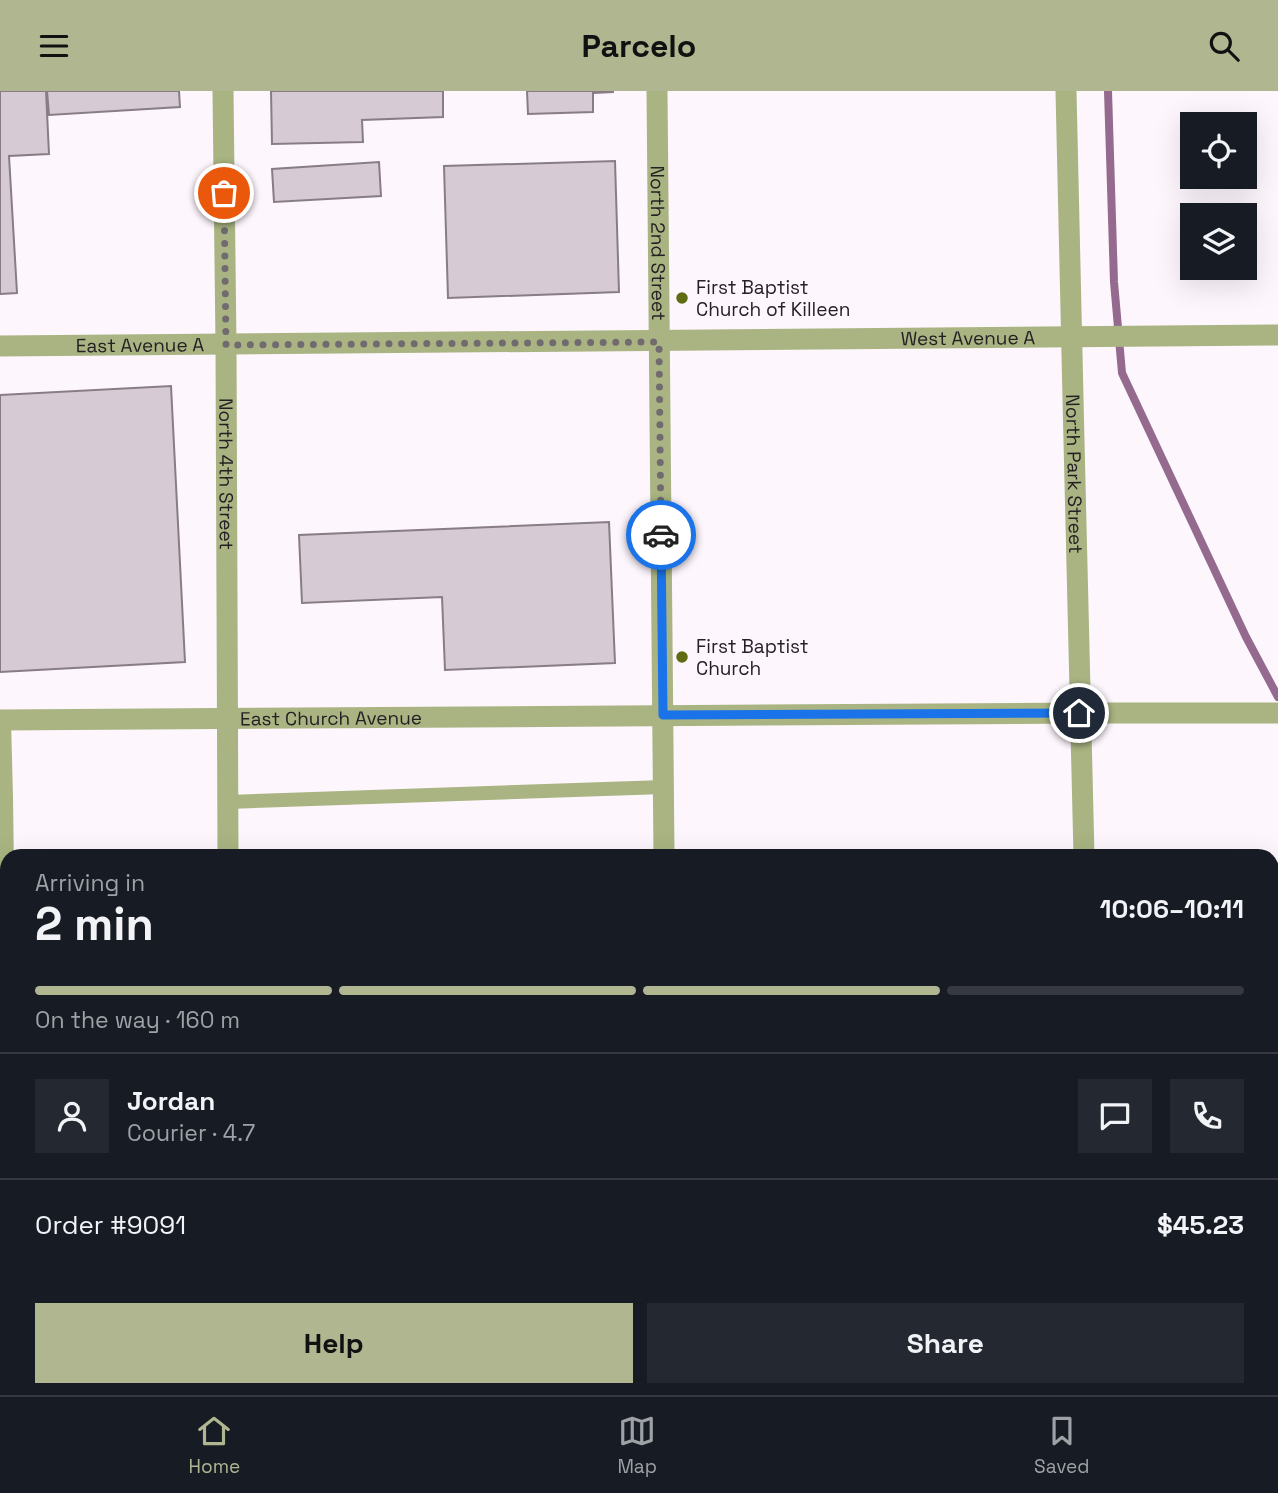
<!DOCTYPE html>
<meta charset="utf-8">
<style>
:root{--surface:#171b24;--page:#242831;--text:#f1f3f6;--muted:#9ea1a6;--line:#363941;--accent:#afb690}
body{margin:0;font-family:"Space Grotesk",sans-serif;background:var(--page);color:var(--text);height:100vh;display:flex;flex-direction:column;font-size:26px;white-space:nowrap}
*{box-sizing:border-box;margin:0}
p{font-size:23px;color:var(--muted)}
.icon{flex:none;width:38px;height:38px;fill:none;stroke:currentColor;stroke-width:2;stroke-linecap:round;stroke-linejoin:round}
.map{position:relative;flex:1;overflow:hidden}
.sheet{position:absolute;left:0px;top:758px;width:1279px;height:548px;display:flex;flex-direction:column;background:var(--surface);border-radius:21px 21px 0 0;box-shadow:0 7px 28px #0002}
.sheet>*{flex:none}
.fabs{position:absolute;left:1180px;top:21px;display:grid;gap:14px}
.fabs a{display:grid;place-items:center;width:77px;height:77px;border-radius:0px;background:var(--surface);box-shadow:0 7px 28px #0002;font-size:35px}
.pin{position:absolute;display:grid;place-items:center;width:60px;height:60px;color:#fff;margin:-30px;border:4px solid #fff;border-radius:50%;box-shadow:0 2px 7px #0007}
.courier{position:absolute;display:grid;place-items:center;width:70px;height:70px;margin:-35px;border:5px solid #1a73e8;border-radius:50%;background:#fff;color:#222;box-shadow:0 2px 9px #0007}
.headline em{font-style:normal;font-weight:600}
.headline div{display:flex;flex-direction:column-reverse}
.headline{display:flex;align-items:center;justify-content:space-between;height:119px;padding:0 35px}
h1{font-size:46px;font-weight:600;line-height:52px}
.bar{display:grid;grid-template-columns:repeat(4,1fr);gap:10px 7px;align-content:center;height:84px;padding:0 35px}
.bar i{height:9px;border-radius:5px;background:var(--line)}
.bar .active{background:var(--accent)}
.bar p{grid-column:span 4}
.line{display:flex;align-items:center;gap:18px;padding:0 35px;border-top:2px solid var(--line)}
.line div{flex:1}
.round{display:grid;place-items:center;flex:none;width:74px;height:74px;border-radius:0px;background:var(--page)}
.button{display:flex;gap:14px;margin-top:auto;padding:14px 35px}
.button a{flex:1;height:80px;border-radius:0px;background:var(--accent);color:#111;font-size:28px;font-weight:600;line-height:80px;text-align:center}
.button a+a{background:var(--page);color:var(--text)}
header{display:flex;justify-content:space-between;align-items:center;height:91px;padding:0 35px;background:var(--accent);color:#111;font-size:32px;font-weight:600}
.tab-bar{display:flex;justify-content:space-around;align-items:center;height:98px;border-top:2px solid var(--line);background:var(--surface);font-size:19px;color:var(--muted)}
.tab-bar a{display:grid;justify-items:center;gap:4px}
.tab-bar .active{color:var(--accent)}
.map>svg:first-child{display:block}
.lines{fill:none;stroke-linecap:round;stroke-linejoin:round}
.stream{stroke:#946b8e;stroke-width:8}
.building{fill:#d6cad4;stroke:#887d86;stroke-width:2}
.service{stroke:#a9b482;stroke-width:14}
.minor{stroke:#a9b482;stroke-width:21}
.tertiary{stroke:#a9b482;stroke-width:21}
.done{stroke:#716b70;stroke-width:7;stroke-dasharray:0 12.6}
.route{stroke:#1a73e8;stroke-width:9}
.poi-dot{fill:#5f6c14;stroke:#fef6fd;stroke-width:2.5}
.labels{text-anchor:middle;stroke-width:5;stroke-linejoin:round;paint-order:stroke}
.street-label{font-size:19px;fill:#252024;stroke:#fef6fd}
.poi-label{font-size:19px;fill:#252024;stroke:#fef6fd;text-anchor:start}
</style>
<header><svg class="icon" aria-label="menu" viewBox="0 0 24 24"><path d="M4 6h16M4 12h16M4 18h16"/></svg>Parcelo<svg class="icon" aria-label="search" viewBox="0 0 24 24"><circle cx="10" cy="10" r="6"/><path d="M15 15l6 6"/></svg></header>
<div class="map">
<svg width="1278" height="1304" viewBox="0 0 1278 1304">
<rect width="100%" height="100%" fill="#fef6fd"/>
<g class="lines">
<path class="stream" d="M1108 0 1114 191 1122 282 1246 546 1278 606"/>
</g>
<path class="building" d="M0 0H46L49 63 9 65 17 202 0 203Z
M47 0H179L180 16 49 24Z
M271 0H443V26L362 29 363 51 272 53Z
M527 0H613V1L593 2V21L528 23Z
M615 70 619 201 448 207 444 75Z
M379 71 381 105 274 111 272 78Z
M171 295 185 571 0 581V304Z
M609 431 615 572 445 579 442 506 302 512 299 444Z
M1272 1061H1278V1160H1272Z
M1278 1200V1277L1276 1236 1272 1237V1201Z
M17 1298H185V1304H17Z
M280 1298H620L621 1304H280Z
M726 1298H809L810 1304H726Z
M836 1298H882V1304H837Z"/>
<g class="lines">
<path class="service" d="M0 706H6L4 629
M6 706 7 779
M227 711 664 696
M1187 1298V1304
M1238 1304V1298"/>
<g class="minor">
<path id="s1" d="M223 0 226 254 228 765"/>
<path id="s2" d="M1066 0C1073 255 1076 510 1084 765"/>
<path id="s3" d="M0 255 1278 244"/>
<path id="s4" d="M0 629 1079 622H1278"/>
<path d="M1272 997H1278"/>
<path d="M0 1006H7"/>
<path d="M235 1298V1304"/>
<path d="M1099 1298 1100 1304"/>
</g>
<g class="tertiary">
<path id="s5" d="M657 0 664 765"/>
<path d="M670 1298V1304"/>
</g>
</g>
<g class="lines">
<path class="done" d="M224 102 226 254 659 251 661 444"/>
<path class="route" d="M661 444 663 624 1079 622"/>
</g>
<g class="poi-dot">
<circle cx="682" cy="207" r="7"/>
<circle cx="682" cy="566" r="7"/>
</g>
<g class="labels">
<g class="street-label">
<text dy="7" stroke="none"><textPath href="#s5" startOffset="152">North 2nd Street</textPath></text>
<text dy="7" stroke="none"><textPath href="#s3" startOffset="968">West Avenue A</textPath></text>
<text dy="7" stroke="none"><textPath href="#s3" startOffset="140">East Avenue A</textPath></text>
<text dy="7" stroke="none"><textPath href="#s1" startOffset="383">North 4th Street</textPath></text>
<text dy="7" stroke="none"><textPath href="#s2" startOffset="383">North Park Street</textPath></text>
<text dy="7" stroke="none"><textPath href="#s4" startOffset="331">East Church Avenue</textPath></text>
</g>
<g class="poi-label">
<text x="696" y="203">First Baptist<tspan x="696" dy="22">Church of Killeen</tspan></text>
<text x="696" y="562">First Baptist<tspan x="696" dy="22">Church</tspan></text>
</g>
</g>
</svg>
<div class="fabs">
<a><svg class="icon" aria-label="locate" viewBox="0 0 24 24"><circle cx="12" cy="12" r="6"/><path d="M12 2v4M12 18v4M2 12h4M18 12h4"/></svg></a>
<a><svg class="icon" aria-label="layers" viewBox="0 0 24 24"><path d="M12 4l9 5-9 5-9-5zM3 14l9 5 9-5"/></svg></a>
</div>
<div class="pin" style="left:224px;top:102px;background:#ea580c"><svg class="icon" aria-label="bag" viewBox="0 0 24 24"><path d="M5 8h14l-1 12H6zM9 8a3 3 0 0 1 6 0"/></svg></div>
<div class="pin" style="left:1079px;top:622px;background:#1f2937"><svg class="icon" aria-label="home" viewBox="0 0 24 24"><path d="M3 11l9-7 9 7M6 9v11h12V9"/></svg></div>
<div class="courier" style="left:661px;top:444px"><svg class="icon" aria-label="car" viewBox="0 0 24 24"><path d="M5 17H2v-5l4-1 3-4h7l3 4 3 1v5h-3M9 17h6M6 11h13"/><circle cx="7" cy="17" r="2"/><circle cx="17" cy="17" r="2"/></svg></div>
<section class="sheet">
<div class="headline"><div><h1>2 min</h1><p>Arriving in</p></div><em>10:06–10:11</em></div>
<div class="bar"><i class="active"></i><i class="active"></i><i class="active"></i><i></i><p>On the way · 160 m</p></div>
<div class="line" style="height:126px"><a class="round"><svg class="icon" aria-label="person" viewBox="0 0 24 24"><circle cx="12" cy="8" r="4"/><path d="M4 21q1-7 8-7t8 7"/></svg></a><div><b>Jordan</b><p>Courier · 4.7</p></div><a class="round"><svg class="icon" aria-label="chat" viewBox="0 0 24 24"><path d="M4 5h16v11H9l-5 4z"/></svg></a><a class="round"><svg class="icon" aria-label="phone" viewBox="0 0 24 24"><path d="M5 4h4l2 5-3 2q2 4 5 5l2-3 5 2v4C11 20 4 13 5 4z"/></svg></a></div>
<div class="line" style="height:91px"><div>Order #9091</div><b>$45.23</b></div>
<div class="button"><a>Help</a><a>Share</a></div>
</section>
</div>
<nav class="tab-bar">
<a class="active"><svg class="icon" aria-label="home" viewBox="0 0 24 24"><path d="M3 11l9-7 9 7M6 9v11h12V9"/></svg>Home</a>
<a><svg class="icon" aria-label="map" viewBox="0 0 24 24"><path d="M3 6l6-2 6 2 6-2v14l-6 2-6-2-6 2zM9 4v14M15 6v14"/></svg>Map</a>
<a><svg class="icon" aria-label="saved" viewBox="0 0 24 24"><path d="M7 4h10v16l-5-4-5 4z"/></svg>Saved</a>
</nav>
